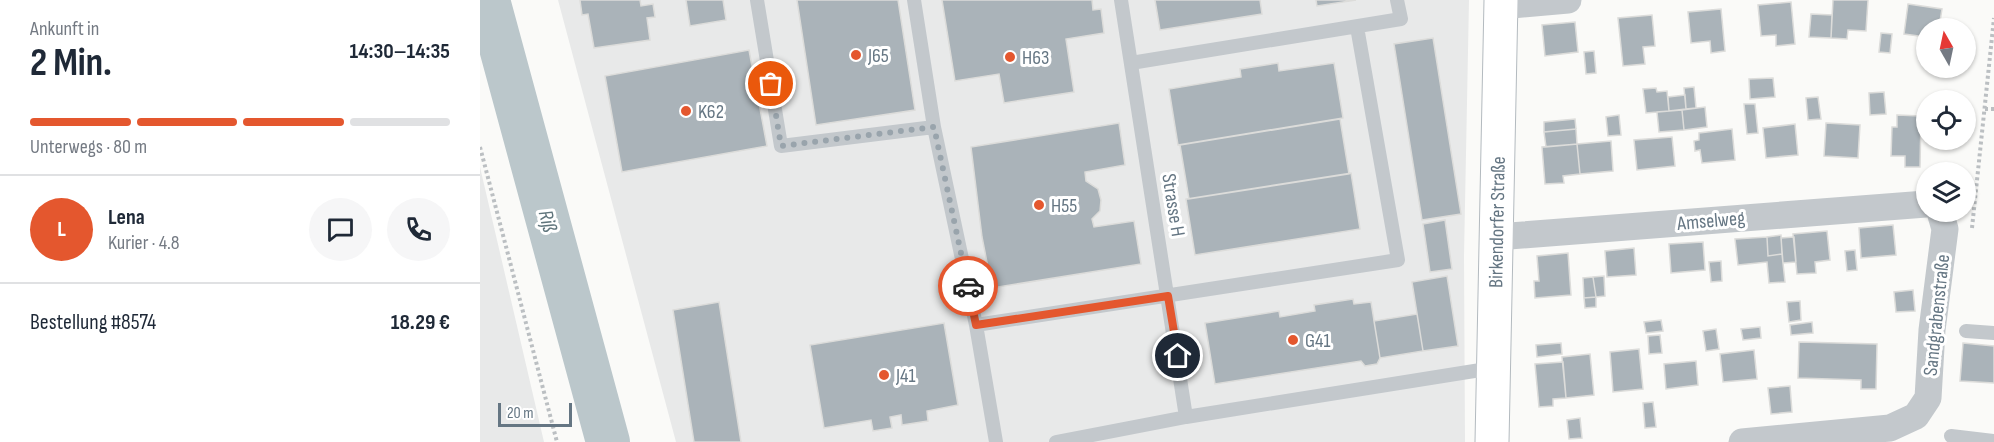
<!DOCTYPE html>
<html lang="de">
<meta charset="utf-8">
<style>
:root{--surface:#fff;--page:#f6f6f7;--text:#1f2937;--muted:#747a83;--line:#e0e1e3;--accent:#e4572e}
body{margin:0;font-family:"Sofia Sans Condensed",sans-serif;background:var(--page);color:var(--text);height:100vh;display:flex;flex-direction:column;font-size:22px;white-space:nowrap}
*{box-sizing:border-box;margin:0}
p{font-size:20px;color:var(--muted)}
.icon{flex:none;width:33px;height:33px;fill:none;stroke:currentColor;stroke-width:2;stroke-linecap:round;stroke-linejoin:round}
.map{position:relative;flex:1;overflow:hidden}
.details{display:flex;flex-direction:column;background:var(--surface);width:480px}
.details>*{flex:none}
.needle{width:39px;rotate:351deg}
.controls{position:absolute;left:1436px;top:18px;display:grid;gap:12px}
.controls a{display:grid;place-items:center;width:60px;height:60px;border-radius:50%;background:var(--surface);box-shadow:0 2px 4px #0004;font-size:30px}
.scale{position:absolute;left:18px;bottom:15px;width:74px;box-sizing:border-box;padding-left:6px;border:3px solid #657683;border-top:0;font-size:16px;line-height:21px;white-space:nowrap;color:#657683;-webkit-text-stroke:4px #fff;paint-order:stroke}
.pin{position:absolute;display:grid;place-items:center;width:51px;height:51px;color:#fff;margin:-26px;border:3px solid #fff;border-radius:50%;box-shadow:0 2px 6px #0007}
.courier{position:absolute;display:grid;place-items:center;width:60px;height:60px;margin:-30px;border:4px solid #e4572e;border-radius:50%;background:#fff;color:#222;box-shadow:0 2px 8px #0007}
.head em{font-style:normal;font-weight:700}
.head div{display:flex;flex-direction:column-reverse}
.head{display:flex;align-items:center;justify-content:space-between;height:102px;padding:0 30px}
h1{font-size:39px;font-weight:700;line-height:45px}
.bar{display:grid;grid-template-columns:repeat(4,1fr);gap:9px 6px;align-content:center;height:72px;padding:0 30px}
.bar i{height:8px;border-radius:4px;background:var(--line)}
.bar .selected{background:var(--accent)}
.bar p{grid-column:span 4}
.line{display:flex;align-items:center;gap:15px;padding:0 30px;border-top:2px solid var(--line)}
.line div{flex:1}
.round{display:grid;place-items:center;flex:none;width:63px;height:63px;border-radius:32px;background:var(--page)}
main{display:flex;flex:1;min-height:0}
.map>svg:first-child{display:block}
.built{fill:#e8e9e9}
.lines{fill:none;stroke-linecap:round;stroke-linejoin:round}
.river{stroke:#bbc7cb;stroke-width:44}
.building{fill:#aab3b9;stroke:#dcdcda;stroke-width:1.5}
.secondary-casing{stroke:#b3babf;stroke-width:35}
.path{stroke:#bbbfc2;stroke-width:4;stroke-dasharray:3 3;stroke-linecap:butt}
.lane{stroke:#c3c8cc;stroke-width:14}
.street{stroke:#c3c8cc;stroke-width:27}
.secondary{stroke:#fff;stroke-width:33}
.done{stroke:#99a4ac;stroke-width:6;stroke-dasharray:0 10.8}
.route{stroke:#e4572e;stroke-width:8}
.poi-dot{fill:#e4572e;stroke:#fff;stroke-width:2}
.labels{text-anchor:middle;stroke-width:6;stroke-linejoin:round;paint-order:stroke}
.poi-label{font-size:20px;fill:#657683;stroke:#fff;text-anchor:start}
.street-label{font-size:20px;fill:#657683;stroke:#fff}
.water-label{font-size:21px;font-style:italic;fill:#60757c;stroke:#fff}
</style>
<main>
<section class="details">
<div class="head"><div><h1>2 Min.</h1><p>Ankunft in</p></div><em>14:30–14:35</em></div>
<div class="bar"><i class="selected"></i><i class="selected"></i><i class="selected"></i><i></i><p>Unterwegs · 80 m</p></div>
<div class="line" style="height:108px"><b class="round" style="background:var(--accent);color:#fff">L</b><div><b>Lena</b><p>Kurier · 4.8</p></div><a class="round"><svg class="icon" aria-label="chat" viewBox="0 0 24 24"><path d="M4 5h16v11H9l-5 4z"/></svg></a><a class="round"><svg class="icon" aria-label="phone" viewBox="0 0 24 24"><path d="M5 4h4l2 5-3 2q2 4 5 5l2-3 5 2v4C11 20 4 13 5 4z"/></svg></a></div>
<div class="line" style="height:78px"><div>Bestellung #8574</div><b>18.29 €</b></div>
</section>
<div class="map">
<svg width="1514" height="442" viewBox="0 0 1514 442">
<rect width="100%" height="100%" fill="#fafaf8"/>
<path class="built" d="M78 0H989L984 256 985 442H196Z
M0 167 64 442H0Z"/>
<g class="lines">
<path class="river" d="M8 0 128 442"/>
</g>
<path class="building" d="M100 0H160L161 6 173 4 175 17 167 18 170 40 114 48 108 14 102 15Z
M206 0H243L246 20 210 26Z
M317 0H418L435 110 336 125Z
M462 0H612L613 10 621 9 624 33 586 39 594 92 524 103 519 74 475 81Z
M675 0H780L782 14 680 30Z
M836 0H876L837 6Z
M1353 0H1388L1386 31 1368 30 1367 39 1351 38Z
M1311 2 1315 44 1296 46V35L1281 36 1278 5Z
M1428 4 1462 9 1459 28H1446V37L1424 34Z
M1241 9 1245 51 1231 53 1230 41 1211 43 1208 12Z
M1331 14 1352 15 1351 38 1329 37Z
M1172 15 1175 46 1163 47 1165 64 1143 66 1138 18Z
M1095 22 1098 52 1065 56 1062 25Z
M1401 33 1412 34 1410 53 1399 52Z
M953 38 981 214 942 220 914 44Z
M269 50 287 146 142 172 125 76Z
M1114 51 1116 73 1106 74 1104 52Z
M798 63 799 71 854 63 863 118 698 145 689 89 761 77 760 69Z
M1293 78 1295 97 1270 99 1269 79Z
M1214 87 1216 108 1206 109 1204 88Z
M1176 88 1177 92 1187 91 1189 111 1166 113 1163 89Z
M1404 92 1406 114 1390 115 1389 93Z
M1205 95 1206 109 1189 111 1188 97Z
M1338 97 1341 119 1328 120 1326 98Z
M1264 104H1275L1278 133 1267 134Z
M1225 107 1227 127 1204 130 1202 110Z
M1202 110 1204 130 1179 132 1177 112Z
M1139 115 1141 135 1128 136 1126 117Z
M1417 115 1441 116 1440 167H1425V156H1411L1412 127H1417Z
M860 119 869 174 709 199 700 145Z
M1095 119 1096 129 1064 132V122Z
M639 123 645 165 605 172 606 181 618 189 621 200 620 211 612 219 614 227 654 221 661 264 512 288 502 237 491 147Z
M1346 123 1380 125 1378 158 1344 156Z
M1315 124 1318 155 1286 158 1283 128Z
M1096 129 1097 144 1066 147 1064 132Z
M1252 129 1255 160 1222 163 1220 150 1215 151 1214 141 1219 140V133Z
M1192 137 1195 166 1157 170 1154 140Z
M1131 141 1133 171 1100 174 1097 144Z
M1097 144 1100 174 1083 176 1084 183 1065 184 1062 147Z
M871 173 880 229 715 255 706 199Z
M965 220 972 269 950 272 943 224Z
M1413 225 1416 255 1381 258 1379 228Z
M1347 231 1350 260 1335 262 1336 273 1317 274 1313 234Z
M1301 235 1302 254 1288 256 1287 237Z
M1287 237 1288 256 1302 254 1305 282 1289 283 1287 262 1258 265 1255 239Z
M1314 237 1316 262 1303 263 1301 238Z
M1223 242 1225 270 1191 273 1189 244Z
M1154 248 1156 275 1127 277 1125 251Z
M1375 250 1377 270 1367 271 1365 251Z
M1088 253 1091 295 1055 298 1054 281H1059L1057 256Z
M1241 261 1242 281 1231 282 1229 262Z
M967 276 978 346 943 351 932 282Z
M1124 276 1125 296 1116 297 1113 277Z
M1113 277 1116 297 1104 298 1103 278Z
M1433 290 1435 311 1416 312 1414 292Z
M1116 297V307L1105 308 1104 298Z
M873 299 874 304 891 302 900 358 897 364 885 366 881 361 735 384 725 323 799 311 800 317 835 311 834 305Z
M1320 301 1321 320 1309 322 1307 302Z
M239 302 261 442H214L193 310Z
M937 314 943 351 900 358 894 321Z
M1181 320 1183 331 1166 333 1164 322Z
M1332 322 1333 333 1311 335 1310 325Z
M464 323 478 405 447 411 448 421 422 425 421 415 410 417 412 428 393 431 391 420 344 428 330 345Z
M1280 327 1281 338 1263 340 1261 329Z
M1236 329 1239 349 1226 351 1223 331Z
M1180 335 1182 353 1169 354 1168 336Z
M1319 342 1397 344 1396 389H1381V380L1318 378Z
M1081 343 1082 354 1057 357 1056 345Z
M1483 343 1514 346V383L1480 381Z
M1159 349 1163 389 1133 392 1130 352Z
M1274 350 1277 379 1243 382 1240 354Z
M1110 354 1114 395 1086 398 1082 357Z
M1216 361 1218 385 1186 389 1184 364Z
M1083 362 1086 398 1073 399V406L1059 407 1055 364Z
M1310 386 1312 412 1291 414 1288 388Z
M1173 402 1176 427 1165 428 1163 403Z
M1100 418 1102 438 1089 439 1087 420Z"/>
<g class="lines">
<defs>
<g id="secondary">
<path id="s1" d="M1012 442 1021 0"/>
</g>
</defs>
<use href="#secondary" class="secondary-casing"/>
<path class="path" d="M1505 109H1514
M0 147 77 442
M1485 189 1497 190
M1492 228 1514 18"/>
<path class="lane" d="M277 0 301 146 454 127 434 0
M641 0 706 417
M651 63 921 19 917 0
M454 127 496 325 516 442
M496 325 918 260 877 27
M1486 331 1514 333
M1471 436 1514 441
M576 442 706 417 1013 368"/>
<path class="street" d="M1021 6 1088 0
M1016 237 1446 204
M1262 442 1410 428 1436 416 1448 398 1452 330 1465 229 1460 212"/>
<use href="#secondary" class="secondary"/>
</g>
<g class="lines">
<path class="done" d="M291 84 301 146 454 127 488 286"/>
<path class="route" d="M488 286 496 325 688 296 698 356"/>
</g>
<g class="poi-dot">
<circle cx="376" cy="55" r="6"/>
<circle cx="530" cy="57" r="6"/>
<circle cx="206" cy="111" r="6"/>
<circle cx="559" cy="205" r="6"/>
<circle cx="813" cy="340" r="6"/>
<circle cx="404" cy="375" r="6"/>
</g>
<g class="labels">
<g class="poi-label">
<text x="388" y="62">J65</text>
<text x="542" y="64">H63</text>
<text x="218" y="118">K62</text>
<text x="571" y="212">H55</text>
<text x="825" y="347">G41</text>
<text x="416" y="382">J41</text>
</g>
<g class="street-label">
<text transform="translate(694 205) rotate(81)" y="7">Strasse H</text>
<text transform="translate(1231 220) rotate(-5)" y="7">Amselweg</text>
<text dy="7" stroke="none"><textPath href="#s1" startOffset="220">Birkendorfer Straße</textPath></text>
<text transform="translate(1456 315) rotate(-84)" y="7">Sandgrabenstraße</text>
</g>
<g class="water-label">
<text transform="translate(68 221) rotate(75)" y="7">Riß</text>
</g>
</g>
</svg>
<div class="controls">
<a><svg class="needle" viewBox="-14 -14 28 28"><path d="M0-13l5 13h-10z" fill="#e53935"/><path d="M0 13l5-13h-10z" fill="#747a83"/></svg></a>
<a><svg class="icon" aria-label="locate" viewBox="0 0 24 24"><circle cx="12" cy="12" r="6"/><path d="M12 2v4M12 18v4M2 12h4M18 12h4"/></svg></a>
<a><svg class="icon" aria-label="layers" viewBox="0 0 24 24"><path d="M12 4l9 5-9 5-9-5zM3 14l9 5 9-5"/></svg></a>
</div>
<div class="scale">20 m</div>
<div class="pin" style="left:291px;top:84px;background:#ea580c"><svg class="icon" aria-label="bag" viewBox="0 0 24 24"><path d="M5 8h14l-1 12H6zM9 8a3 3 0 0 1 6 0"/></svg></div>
<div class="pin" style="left:698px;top:356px;background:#1f2937"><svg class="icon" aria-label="home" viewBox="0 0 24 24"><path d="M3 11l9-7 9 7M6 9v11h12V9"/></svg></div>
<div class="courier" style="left:488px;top:286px"><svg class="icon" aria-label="car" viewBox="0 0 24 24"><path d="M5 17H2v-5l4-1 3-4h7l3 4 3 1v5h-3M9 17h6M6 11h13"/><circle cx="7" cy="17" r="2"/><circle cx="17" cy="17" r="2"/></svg></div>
</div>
</main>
